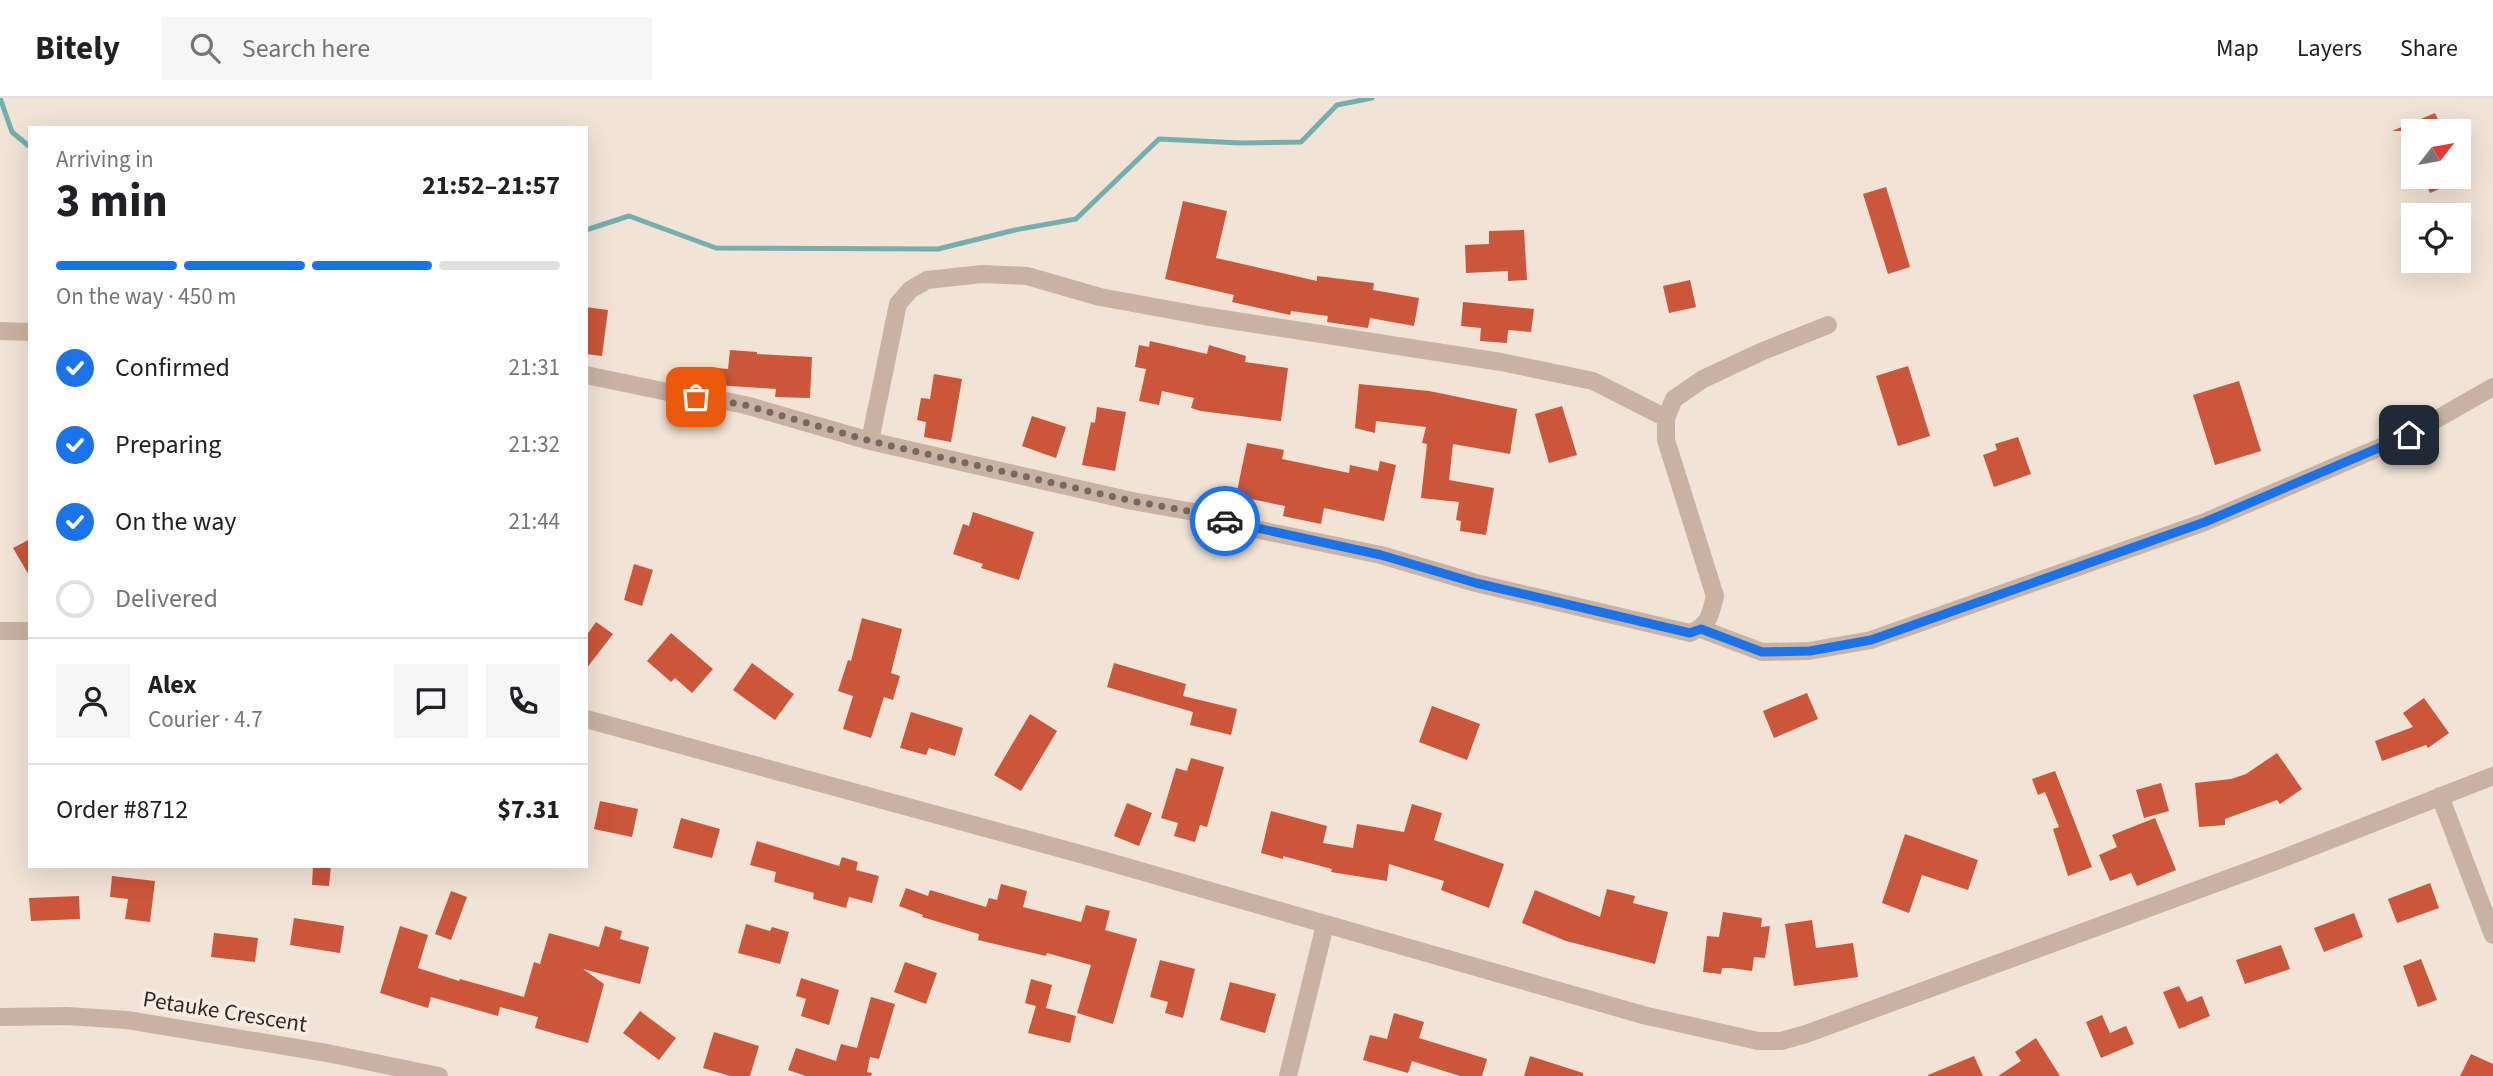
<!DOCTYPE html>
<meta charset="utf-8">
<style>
:root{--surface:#fff;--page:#f6f6f6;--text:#202124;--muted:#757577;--line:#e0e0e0;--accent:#1a73e8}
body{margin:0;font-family:"Source Sans 3",sans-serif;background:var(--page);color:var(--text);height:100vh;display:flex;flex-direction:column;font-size:26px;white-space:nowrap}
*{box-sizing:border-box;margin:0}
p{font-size:23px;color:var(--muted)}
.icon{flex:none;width:38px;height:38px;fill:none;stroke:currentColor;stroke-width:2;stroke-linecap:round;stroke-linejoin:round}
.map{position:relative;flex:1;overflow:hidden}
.sheet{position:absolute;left:28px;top:28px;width:560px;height:742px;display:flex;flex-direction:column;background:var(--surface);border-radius:0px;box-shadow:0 7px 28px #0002}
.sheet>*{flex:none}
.needle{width:46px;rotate:59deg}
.tools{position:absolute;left:2401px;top:21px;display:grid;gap:14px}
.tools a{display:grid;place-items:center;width:70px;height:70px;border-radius:0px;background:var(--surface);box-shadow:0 7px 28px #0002;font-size:35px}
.pin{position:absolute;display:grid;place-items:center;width:60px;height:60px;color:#fff;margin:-30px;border-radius:14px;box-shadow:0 4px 10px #0006}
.courier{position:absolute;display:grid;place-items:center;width:70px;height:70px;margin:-35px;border:5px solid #1a73e8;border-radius:50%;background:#fff;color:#222;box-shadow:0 2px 9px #0007}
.headline em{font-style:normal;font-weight:700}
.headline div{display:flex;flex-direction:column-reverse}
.headline{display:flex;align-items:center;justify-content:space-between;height:119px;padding:0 28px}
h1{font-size:46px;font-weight:700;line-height:52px}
.bar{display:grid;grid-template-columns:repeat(4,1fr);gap:10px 7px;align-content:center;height:84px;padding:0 28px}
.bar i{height:9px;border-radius:5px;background:var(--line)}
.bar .selected{background:var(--accent)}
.bar p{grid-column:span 4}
.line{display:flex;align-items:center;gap:18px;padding:0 28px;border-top:2px solid var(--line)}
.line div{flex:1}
.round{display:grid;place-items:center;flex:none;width:74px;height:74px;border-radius:0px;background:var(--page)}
ol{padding:0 28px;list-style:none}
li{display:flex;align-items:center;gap:21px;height:77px}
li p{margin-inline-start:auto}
li .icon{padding:7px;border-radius:50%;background:var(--accent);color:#fff;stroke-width:4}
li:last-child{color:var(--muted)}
li i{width:38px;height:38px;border:4px solid var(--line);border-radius:50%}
header{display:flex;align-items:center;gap:42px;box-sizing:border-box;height:98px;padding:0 35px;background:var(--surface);border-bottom:2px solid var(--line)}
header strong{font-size:33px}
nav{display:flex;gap:38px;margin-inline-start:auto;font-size:24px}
.search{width:490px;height:63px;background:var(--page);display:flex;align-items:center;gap:18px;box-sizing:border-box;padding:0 24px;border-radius:0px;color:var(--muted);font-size:26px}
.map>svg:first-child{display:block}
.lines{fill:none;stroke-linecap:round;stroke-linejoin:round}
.stream{stroke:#73afaf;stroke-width:5}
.building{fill:#cb5639}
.minor{stroke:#c9b2a1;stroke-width:18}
.done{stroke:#766962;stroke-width:7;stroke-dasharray:0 12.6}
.route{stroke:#1a73e8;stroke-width:9}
.labels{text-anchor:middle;stroke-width:7;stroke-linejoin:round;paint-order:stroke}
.street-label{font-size:23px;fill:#332824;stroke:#f9ede1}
</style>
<header>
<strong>Bitely</strong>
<div class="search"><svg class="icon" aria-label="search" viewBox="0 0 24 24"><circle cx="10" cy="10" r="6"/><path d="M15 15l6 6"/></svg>Search here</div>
<nav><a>Map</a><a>Layers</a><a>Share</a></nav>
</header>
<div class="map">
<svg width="2493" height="978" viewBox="0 0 2493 978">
<rect width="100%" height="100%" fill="#f1e3d5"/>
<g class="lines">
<path class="stream" d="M0 0 12 34 30 49
M586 132 629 118 716 150 938 151 1015 132 1076 121 1159 41 1241 45 1301 44 1337 7 1372 0"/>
</g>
<path class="building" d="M2435 15 2443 33H2392Z
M2424 79H2468L2430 95Z
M1886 89 1910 169 1888 176 1863 96Z
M1183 103 1227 113 1216 160 1317 183V178L1374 185 1373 192 1419 200 1414 228 1370 220 1368 230 1327 224 1328 218 1291 213 1290 217 1232 204 1234 197 1165 181Z
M1524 132 1527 182 1508 183V173L1466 175 1465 147 1489 146V133Z
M1690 182 1696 209 1669 215 1663 188Z
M1463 204 1534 211 1531 234 1508 232 1507 245 1480 243 1481 230 1461 228Z
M586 209 608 212 602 258 586 256Z
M1150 243 1207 256 1209 247 1246 258 1245 264 1288 270 1281 323 1201 313 1191 310 1194 300 1162 293 1159 307 1139 303 1146 271 1135 269 1139 247 1149 249Z
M730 252 757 254V256L812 259 810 300 775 299 776 291 716 287 717 270 728 271Z
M1908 268 1930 338 1898 348 1876 278Z
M934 276 962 281 951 344 924 339 926 324 917 322 921 300 930 301Z
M2239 283 2261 353 2215 367 2193 297Z
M1359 286 1429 293 1517 311 1510 356 1453 346 1449 382 1494 390 1486 437 1460 433 1461 423 1456 422 1459 404 1421 400 1427 346 1422 345 1426 329 1376 323 1375 335 1355 330Z
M1562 308 1577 357 1549 365 1535 316Z
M1097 309 1126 314 1115 373 1082 367 1091 324 1095 325Z
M1032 318 1066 329 1056 360 1022 348Z
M2018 339 2031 376 1994 389 1983 357 1997 352 1995 346Z
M1247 345 1284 352 1282 361 1349 375 1350 367 1378 373 1380 363 1396 367 1384 423 1324 410 1321 426 1283 418 1285 408 1236 398Z
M973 414 1034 434 1019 482 981 470 983 466 953 456 963 426 969 428Z
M30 441V479L13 450Z
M634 466 653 472 642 508 624 502Z
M862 520 902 531 891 575 900 578 893 602 884 599 871 640 843 631 853 598 838 593 848 562 851 563Z
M596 524 613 536 586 571V538Z
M671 535 713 571 692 595 675 580 671 584 647 563Z
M752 565 794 596 775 622 733 592Z
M1114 565 1186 586 1183 598 1237 611 1231 637 1190 627 1193 614 1107 589Z
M1807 595 1818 621 1774 640 1763 613Z
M2424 600 2449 635 2428 650 2426 647 2382 663 2375 643 2413 629 2403 615Z
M1432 608 1480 626 1467 662 1419 644Z
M911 614 963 630 955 658 929 650 926 657 900 650Z
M1030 616 1057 633 1021 693 994 677Z
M2277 655 2302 691 2280 706 2277 702 2225 721V727L2199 729 2195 685 2231 681 2246 676Z
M1191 660 1224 669 1207 729 1200 727 1195 744 1174 738 1178 725 1161 720 1176 670 1187 673Z
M2055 673 2092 769 2068 778 2053 731 2059 729 2045 694 2038 697 2032 681Z
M2161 685 2169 713 2144 720 2136 692Z
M600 703 638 711 632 739 594 731Z
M1127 705 1152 715 1139 748 1114 738Z
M1412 706 1442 715 1434 742 1504 766 1489 810 1441 792 1444 783 1389 766 1387 783 1331 774 1332 771 1283 758V761L1261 755 1271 713 1327 728 1323 745 1353 750 1357 726 1404 734Z
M681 720 720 731 712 760 673 750Z
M2155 720 2176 772 2137 788 2131 775 2110 783 2099 757 2117 749 2112 737Z
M1905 736 1978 762 1968 792 1922 777 1909 815 1882 805Z
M757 743 839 768 842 759 858 764 856 772 879 778 872 805 849 799 846 810 813 801 814 795 774 784 776 774 750 767Z
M313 768H331L329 788 312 787Z
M112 778 155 783 150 824 125 821 128 801 110 799Z
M2430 785 2439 810 2397 825 2388 801Z
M1001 786 1027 793 1023 809 1081 824 1086 807 1110 813 1105 832 1137 841 1113 926 1077 915 1091 867 1047 855 1046 858 978 842 979 836 922 819 923 817 899 808 906 790 928 798 930 792 986 809 989 800 997 802Z
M1607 791 1635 798 1633 805 1668 814 1655 866 1566 843 1522 825 1535 792 1600 819Z
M451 793 467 799 451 842 435 836Z
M79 798 80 821 31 823 29 800Z
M1723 814 1762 820 1761 829 1770 828 1765 860 1754 859 1752 873 1731 870H1722L1721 876 1703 874 1707 838 1719 839Z
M2354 815 2363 839 2324 854 2314 830Z
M294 820 344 828 340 855 290 847Z
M1812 822 1816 850 1853 845 1858 879 1794 888 1785 826Z
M746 826 770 833 772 829 789 834 780 866 738 855Z
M400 828 428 837 418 870 459 883 460 881 524 899 534 864 540 866 549 835 599 849 605 828 622 833 620 841 649 849 640 886 583 871 604 886 588 945 535 930 538 919 500 909 498 918 431 899 428 910 380 895Z
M214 835 258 840 255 864 211 859Z
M2281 847 2290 871 2245 886 2236 862Z
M2421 861 2437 902 2418 909 2403 868Z
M1160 862 1195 871 1183 920 1165 915 1168 904 1150 899Z
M905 864 937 875 926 906 894 894Z
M801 880 839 892 829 927 801 918 806 901 796 898Z
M1031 881 1052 887 1046 910 1076 918 1070 945 1028 935 1036 908 1025 905Z
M1230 884 1276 896 1265 935 1220 922Z
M2179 888 2187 904 2202 898 2210 918 2179 931 2163 894Z
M871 899 895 906 879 961 870 959 867 974 872 975 871 978H806L788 972 796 950 836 963 841 946 857 950Z
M640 913 676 940 659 962 623 935Z
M1394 915 1424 924 1419 940 1487 961 1482 978H1460L1412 963 1408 975 1363 962 1370 937 1387 941Z
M2102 917 2110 935 2126 928 2134 946 2101 960 2086 924Z
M714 934 759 948 750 978H730L703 970Z
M2036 940 2060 978H1998L2021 963 2015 954Z
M2471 956 2493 966V978H2460Z
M1530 958 1583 975V978H1524Z
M1974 958 1983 978H1928V977Z"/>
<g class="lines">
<path class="minor" d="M0 233 30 234
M586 277 682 297 710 300 745 307 870 343 1132 403 1194 414 1245 429 1381 457 1476 485 1690 535C1710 527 1710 517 1715 498L1666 342V320L1674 301 1703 281 1763 253 1828 227
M870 343 898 206 910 192 927 182 982 176 1027 178 1100 199 1204 218 1501 264 1593 283 1666 320
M1701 531 1762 554 1809 553 1871 542 2205 424 2409 337 2493 289
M0 533H30
M586 621 1095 760 1643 917 1758 943H1781L1806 936 2276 763 2493 678
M2440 698 2493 837
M0 919 67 918 127 922 327 955 439 978
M1288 978 1325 827"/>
</g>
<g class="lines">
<path class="done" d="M696 299 745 307 870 343 944 360 1132 403 1194 414 1225 423"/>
<path class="route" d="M1225 423 1381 457 1476 485 1690 535 1701 531 1762 554 1810 553 1871 542 2205 424 2409 337"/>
</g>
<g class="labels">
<g class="street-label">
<text transform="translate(225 913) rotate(9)" y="8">Petauke Crescent</text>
</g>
</g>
</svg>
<div class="tools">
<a><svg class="needle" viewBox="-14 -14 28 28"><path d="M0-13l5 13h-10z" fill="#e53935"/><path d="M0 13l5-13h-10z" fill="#757577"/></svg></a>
<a><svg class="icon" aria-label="locate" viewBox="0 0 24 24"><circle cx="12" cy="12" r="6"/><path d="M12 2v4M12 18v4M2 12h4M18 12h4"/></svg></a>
</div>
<div class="pin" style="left:696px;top:299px;background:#ea580c"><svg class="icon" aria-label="bag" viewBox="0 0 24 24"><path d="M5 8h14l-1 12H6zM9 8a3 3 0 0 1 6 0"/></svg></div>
<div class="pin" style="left:2409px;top:337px;background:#1f2937"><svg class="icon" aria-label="home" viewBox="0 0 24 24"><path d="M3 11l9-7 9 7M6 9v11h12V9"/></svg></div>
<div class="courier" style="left:1225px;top:423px"><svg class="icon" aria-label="car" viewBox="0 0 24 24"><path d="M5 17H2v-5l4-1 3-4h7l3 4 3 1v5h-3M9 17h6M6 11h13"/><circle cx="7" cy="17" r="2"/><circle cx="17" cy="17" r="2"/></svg></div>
<section class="sheet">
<div class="headline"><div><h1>3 min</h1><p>Arriving in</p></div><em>21:52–21:57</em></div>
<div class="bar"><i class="selected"></i><i class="selected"></i><i class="selected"></i><i></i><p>On the way · 450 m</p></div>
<ol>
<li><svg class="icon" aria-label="check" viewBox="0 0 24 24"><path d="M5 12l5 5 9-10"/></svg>Confirmed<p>21:31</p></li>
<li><svg class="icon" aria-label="check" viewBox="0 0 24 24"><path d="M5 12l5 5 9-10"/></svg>Preparing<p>21:32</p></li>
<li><svg class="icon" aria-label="check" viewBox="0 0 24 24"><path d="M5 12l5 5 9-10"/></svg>On the way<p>21:44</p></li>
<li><i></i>Delivered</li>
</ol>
<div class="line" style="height:126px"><a class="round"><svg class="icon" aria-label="person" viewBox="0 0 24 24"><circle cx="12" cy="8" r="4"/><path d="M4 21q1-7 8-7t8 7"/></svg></a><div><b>Alex</b><p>Courier · 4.7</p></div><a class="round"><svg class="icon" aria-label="chat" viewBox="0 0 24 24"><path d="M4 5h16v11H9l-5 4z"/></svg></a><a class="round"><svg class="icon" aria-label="phone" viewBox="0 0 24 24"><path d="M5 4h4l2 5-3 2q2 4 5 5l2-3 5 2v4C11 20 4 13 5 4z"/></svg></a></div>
<div class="line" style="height:91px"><div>Order #8712</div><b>$7.31</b></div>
</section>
</div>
